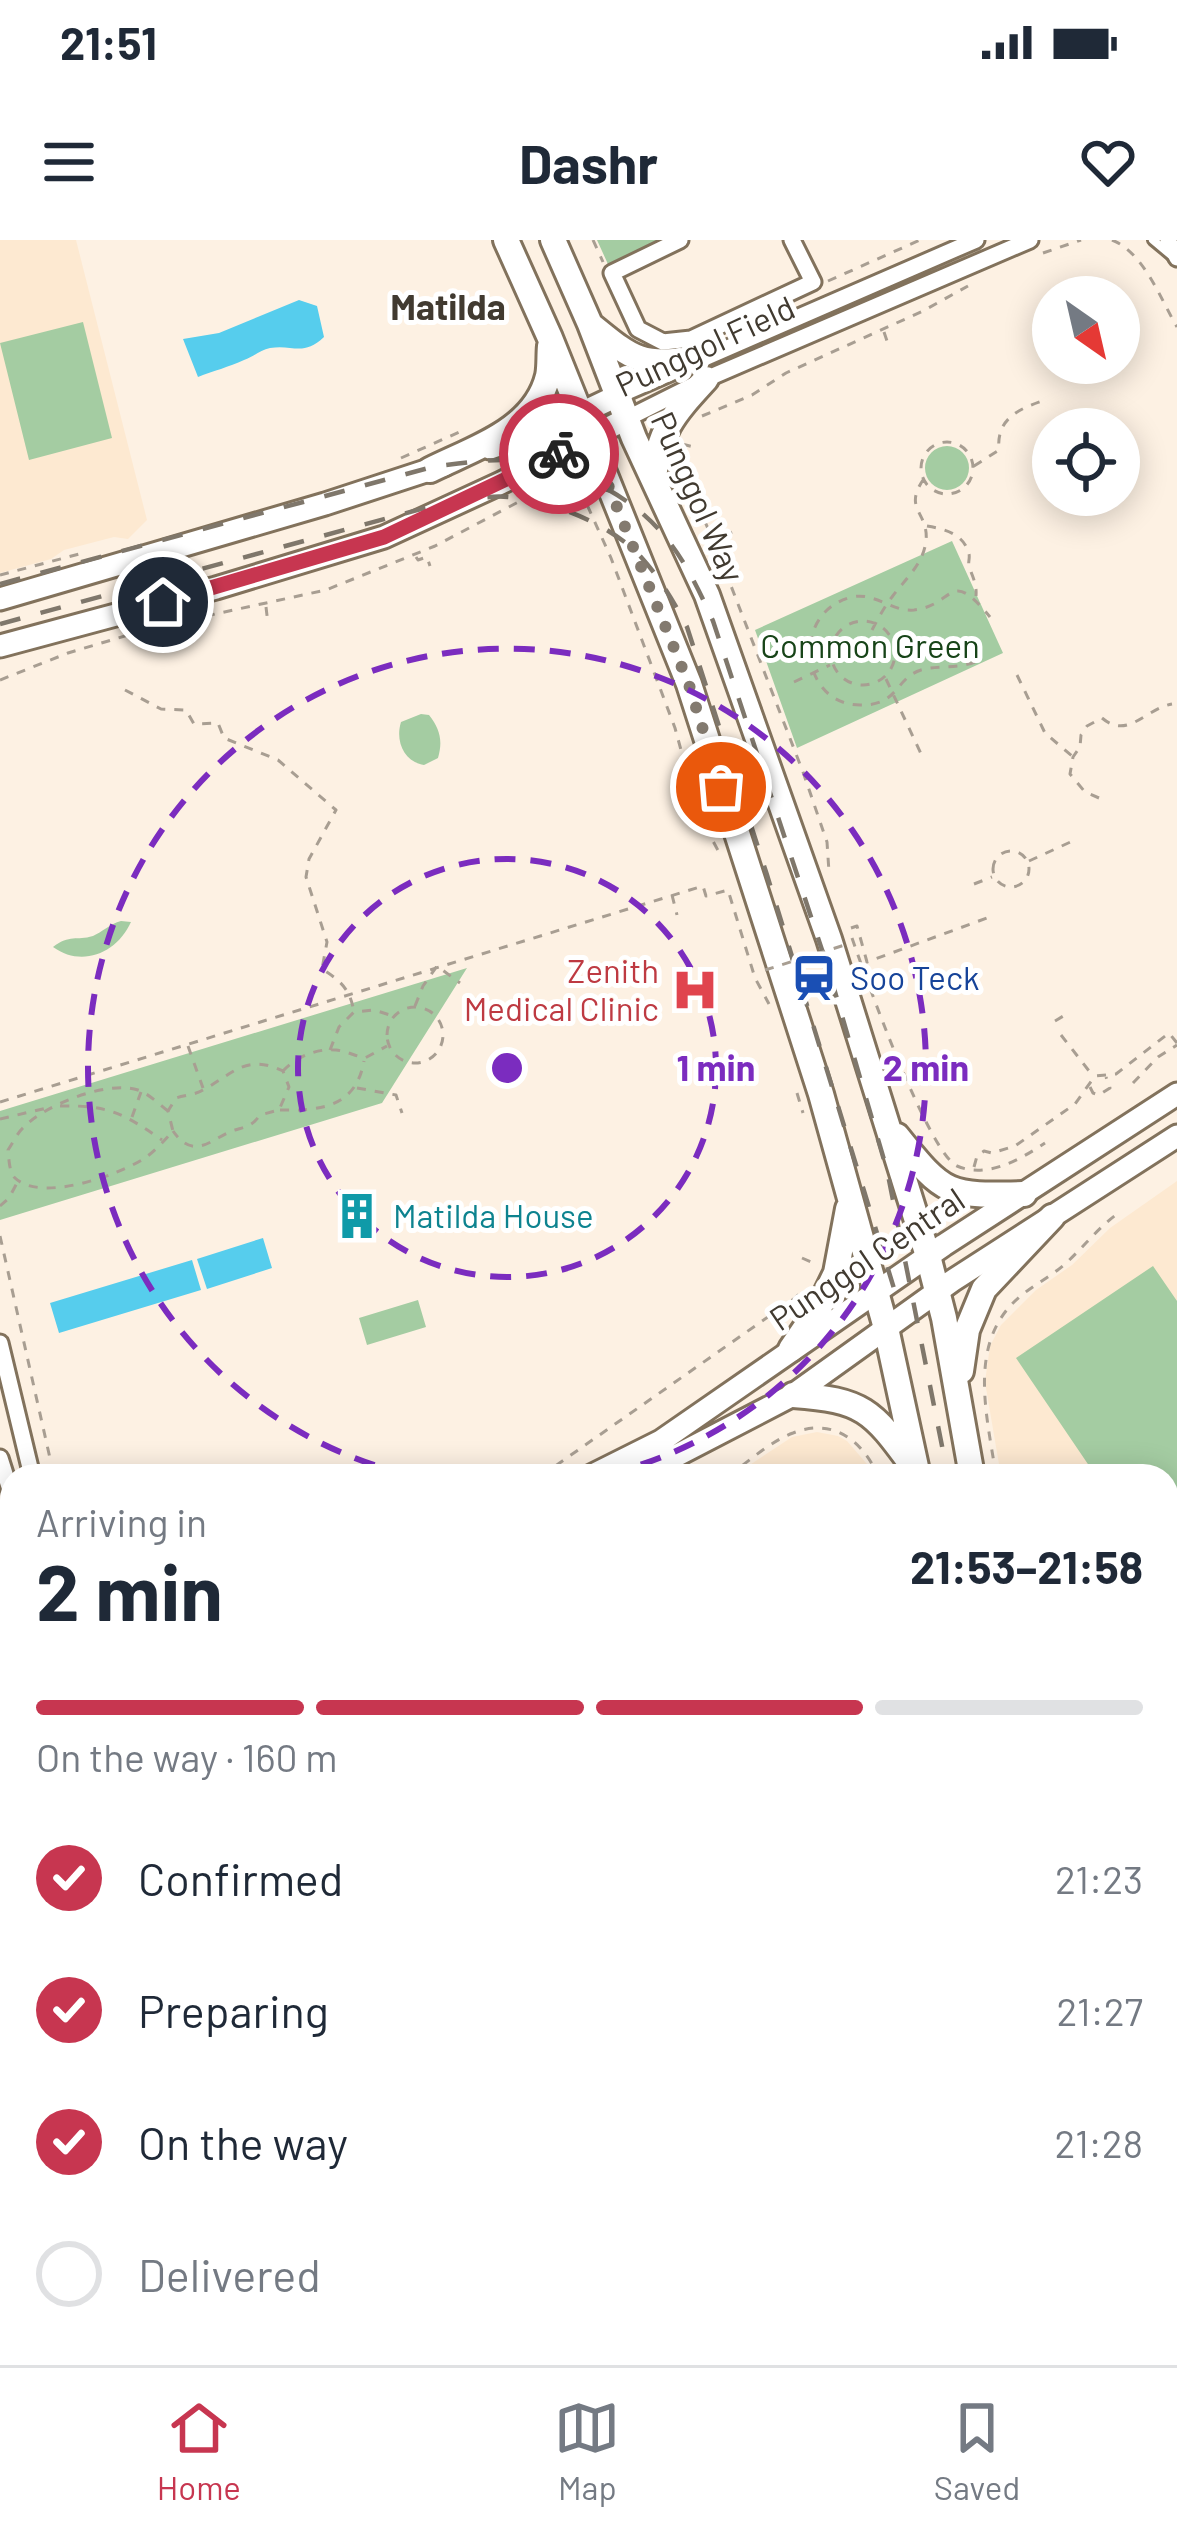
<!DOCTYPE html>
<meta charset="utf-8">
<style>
:root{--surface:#fff;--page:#f6f6f7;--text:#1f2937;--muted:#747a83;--line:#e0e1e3;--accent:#c73650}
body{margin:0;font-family:Barlow,sans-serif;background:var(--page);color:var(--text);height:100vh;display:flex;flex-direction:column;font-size:45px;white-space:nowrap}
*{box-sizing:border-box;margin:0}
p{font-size:39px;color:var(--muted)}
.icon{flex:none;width:66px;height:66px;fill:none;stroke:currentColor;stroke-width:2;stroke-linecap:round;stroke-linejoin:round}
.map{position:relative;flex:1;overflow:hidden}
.side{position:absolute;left:0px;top:1224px;width:1179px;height:903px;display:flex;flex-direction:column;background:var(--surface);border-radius:36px 36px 0 0;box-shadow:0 6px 30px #0003}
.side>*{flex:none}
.needle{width:78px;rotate:146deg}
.buttons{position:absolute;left:1032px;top:36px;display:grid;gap:24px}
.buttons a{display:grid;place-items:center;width:108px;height:108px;border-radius:50%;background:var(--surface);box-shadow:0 6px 30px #0003;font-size:60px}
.pin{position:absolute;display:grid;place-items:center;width:102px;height:102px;color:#fff;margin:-51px;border:6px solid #fff;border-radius:50%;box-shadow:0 3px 12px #0007}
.courier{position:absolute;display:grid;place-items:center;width:120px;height:120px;margin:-60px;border:9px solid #c73650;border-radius:50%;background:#fff;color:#222;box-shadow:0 3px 15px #0007}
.overview em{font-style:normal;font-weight:700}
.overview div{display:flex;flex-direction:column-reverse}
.overview{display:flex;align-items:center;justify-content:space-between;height:204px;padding:0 36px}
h1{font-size:78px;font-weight:700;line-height:90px}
.bar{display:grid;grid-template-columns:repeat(4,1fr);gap:18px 12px;align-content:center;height:144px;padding:0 36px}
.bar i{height:15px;border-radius:9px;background:var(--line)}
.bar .on{background:var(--accent)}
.bar p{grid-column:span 4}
ol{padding:0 36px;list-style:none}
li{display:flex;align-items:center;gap:36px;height:132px}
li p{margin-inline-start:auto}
li .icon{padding:12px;border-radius:50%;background:var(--accent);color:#fff;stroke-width:4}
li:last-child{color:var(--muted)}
li i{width:66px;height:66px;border:6px solid var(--line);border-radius:50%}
.status{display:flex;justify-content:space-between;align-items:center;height:84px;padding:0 60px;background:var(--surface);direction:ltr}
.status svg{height:33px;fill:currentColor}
header{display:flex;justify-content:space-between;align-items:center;height:156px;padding:0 36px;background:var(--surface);font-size:54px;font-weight:700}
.dock{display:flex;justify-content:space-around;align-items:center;height:168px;border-top:3px solid var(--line);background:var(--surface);font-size:33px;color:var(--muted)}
.dock a{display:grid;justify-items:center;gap:6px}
.dock .on{color:var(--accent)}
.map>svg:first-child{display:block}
.built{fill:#fde9d1}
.green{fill:#a4cca2}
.water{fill:#56cded}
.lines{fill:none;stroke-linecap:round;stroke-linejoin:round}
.lane-casing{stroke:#82725c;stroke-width:14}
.street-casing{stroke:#82725c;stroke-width:21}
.secondary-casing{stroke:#82725c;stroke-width:27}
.primary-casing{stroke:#82725c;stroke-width:30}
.path{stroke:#a89e92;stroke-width:3;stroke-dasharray:9 9;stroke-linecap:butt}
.lane{stroke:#fff;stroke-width:8}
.street{stroke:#fff;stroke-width:15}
.secondary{stroke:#fff;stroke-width:21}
.primary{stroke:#fff;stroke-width:24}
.rail{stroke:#7f776b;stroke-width:4.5;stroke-dasharray:21 21;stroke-linecap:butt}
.street-bridge-casing{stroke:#82725c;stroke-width:21;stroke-linecap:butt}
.path-bridge{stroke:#a89e92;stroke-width:3;stroke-dasharray:9 9;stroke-linecap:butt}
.street-bridge{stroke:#fff;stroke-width:15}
.done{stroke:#837a6f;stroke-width:12;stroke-dasharray:0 21.6}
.route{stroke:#c73650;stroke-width:15}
.ring{fill:none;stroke:#7b2cbf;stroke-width:6;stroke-dasharray:21 15}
.labels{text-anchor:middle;stroke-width:10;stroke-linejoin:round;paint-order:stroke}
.street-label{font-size:33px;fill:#413a30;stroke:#fff}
.park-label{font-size:33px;fill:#174418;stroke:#fff}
.health-label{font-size:33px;fill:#be3a42;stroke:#fff;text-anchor:end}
.transit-label{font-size:33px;fill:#164399;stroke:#fff;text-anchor:start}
.culture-label{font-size:33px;fill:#0d838f;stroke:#fff;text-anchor:start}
.neighbourhood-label{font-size:36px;font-weight:bold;fill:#413a30;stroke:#fff}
.centre{fill:#7b2cbf;stroke:#fff;stroke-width:6}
.ring-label{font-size:36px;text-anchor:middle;font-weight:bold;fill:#7b2cbf;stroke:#fff;stroke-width:10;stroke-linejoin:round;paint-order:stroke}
</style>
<div class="status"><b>21:51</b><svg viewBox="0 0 49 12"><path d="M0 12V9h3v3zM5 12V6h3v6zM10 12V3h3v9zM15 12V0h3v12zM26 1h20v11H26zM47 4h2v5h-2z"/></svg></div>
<header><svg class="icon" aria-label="menu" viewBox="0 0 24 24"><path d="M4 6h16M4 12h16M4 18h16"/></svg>Dashr<svg class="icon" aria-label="heart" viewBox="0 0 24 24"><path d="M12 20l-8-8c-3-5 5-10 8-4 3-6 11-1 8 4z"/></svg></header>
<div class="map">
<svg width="1177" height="2125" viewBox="0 0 1177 2125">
<rect width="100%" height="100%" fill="#fdf1e3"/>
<path class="built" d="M0 0H76L147 280 128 299 114 297 64 310 51 319 0 333Z
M1177 941V1335L1167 1341V1236H1001L985 1142 990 1106 1001 1085 1036 1050 1072 1025 1110 988Z
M817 1192 838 1196 847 1201 867 1224 870 1236H733L792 1197Z"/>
<path class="green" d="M597 0H680L612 33Z
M83 82 112 198 29 220 0 103Z
M925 228a22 22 0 1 1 44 0a22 22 0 1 1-44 0Z
M952 301 1003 413 797 508 755 390Z
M421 474 429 475C440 489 443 501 438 518L424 525C404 522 395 501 401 482Z
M121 681 131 682C117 713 82 728 53 707 70 694 76 701 93 696 102 692 110 684 121 681Z
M467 728 382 863 0 980V871Z
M1153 1026 1177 1061V1316L1167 1322V1236H1096L1016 1118Z
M418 1060 426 1087 367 1105 359 1078Z
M1177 1845V1967L1167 1970V1849Z
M0 1934 12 1936V2115H589L508 2125H0Z"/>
<path class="water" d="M299 60 317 66 324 97C303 117 293 104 270 108 260 110 253 117 244 120 229 127 213 131 198 137L183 99 219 93Z
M263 998 272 1028 207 1049 197 1019Z
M192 1020 201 1050 59 1093 50 1063Z
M12 2001V2115H60L41 2125H0V2008Z"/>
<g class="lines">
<defs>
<path id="lane" d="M1153 0 1171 15"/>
<path id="street" d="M680 0 612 33 638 89 663 102 691 99 813 42 792 0
M1168 0 1177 18
M617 156 976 0
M626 179 706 139 1030 0
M0 1103 32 1236
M0 1218 12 1256"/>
<path id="secondary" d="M490 208 554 186 617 156
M0 359 325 264 444 225
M0 406 216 348 384 297 501 243 626 179
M591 1236 661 1201 944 1005 1177 854
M637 1236 793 1155 952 1041 1177 896
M0 1409 12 1413
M0 1438 12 1441"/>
<path id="primary" d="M506 0 550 98 689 444 821 854 886 1088 918 1236
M553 0 590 84 634 198 707 355 829 699 928 1016 944 1078 972 1236
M592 86C636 122 640 125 698 119
M430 230C474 208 535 190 548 136 550 127 549 115 550 106
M654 239C658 190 675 173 706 139
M897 896C945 956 948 956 1024 954
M791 1109 819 1068 836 1033 848 969
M961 1131 967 1090 984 1049 1052 977
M793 1155C863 1160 872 1170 912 1225
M1014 2115 1015 2125
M1083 2115 1084 2125"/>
</defs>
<use href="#lane" class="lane-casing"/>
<use href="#street" class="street-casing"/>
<use href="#secondary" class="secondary-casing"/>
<use href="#primary" class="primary-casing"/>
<path class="path" d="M593 0 603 22
M1112 0C1144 13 1160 58 1177 87
M1043 13 1081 0
M828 41 920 0
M884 92 889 107
M702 176 752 155 786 133 923 71 968 46
M921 228a26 26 0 1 1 52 0a26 26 0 1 1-52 0Z
M682 204 698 208
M680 213 688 244 714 302 803 532 827 602 829 632
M401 218 464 190
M974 226 999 210C996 179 1018 169 1045 160
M570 246 573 235 570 227
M927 286C945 289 964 294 969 314 970 318 968 322 969 325 972 337 977 343 976 356
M715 301 732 292
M416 317 418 320 427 317 430 326
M0 335 83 313
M266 367 268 384
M831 413a32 32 0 1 1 64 0a32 32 0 1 1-64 0Z
M872 390C878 379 884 367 892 357 905 339 923 325 926 301 929 272 903 270 923 240
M975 422C955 429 938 425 921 430 895 438 899 466 860 465 800 465 790 372 852 357 875 352 892 372 914 370 956 365 948 326 990 377
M1017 435 1045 493 1072 516
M886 439 923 518
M0 440 68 413 155 387 326 350 435 306 541 250 569 249 584 258 611 318 675 488 690 543 707 590 721 616
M794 442 830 425
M125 450 161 469 186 470 194 484 218 483 224 498 278 520 336 570 309 619 306 637 327 702 322 729C341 741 350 749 354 772
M1099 558 1085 552 1070 534 1073 517 1080 507 1081 495 1087 486 1102 478C1128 500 1145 469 1172 464
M993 629a18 18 0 1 1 36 0a18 18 0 1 1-36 0Z
M1029 621 1077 599
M974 644 992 637
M672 655 677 675
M851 688 857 686 867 722 987 678
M852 698C865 736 928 912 957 926 987 939 1021 919 1045 903
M415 766 423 746 437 726 460 743
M387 795a28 28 0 1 1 56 0a28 28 0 1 1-56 0Z
M1055 781 1065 775
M1061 795 1093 836
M188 806 203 848
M330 810 339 787 354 772 374 770 393 776
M283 831C296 817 317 808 336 810 346 811 355 816 365 818L387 806
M1133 843 1158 817 1177 805
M1090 847 1093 853 1099 855 1110 848 1106 837
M357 848 396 855 402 873
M797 853 803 873
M0 862 703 646 706 656 728 650 755 738 769 764
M60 866C108 865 123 873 162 900
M280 870C321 871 356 867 364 821
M168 871C159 864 149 854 138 850 107 840 45 865 24 887 17 893 13 903 8 910 9 919 9 932 15 938 41 963 119 935 145 918 155 911 165 900 173 891L168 871 176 858C185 855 195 855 203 850 233 834 246 813 283 831L289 847 279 870 260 875C252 886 248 886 235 890 214 896 195 923 173 891
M132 877 141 852
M0 879 51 867
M974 927 977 916 984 911 992 913 1015 906 1075 864 1095 836 1116 834 1169 793 1177 803
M0 966 9 958 17 943
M0 996 54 1236
M802 1018 818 1025
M541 1236 795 1058 803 1050
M728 1236C748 1222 771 1201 793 1193 833 1177 863 1201 878 1236
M996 1236C988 1180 968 1110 1012 1064 1027 1048 1048 1039 1065 1024 1084 1007 1098 987 1120 972
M0 1276 12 1315
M0 1387H12
M0 1467 12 1469
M1167 1667 1177 1669
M1167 1868 1177 1864
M0 1919 12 1921
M1167 1957 1177 1953
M0 1971H12
M1167 1977 1177 1973
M0 1997 12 1990
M303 2115C367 2123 432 2124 495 2115
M988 2115 990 2125
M1115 2115 1117 2125
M1122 2115V2125
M218 2117 237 2115
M98 2125 112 2120 155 2119"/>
<use href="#lane" class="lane"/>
<use href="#street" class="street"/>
<use href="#secondary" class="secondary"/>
<use href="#primary" class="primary"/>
<path class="rail" d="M0 344 436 226C458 224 480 220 502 220 559 221 623 248 661 292 684 318 699 350 713 381L828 728 887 930 948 1236
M0 384 443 263C464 261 487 255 508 257 551 260 612 285 641 317 660 338 674 362 687 387L767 635 896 1055
M1052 2115 1053 2125"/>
<defs>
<path id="street-bridge" d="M169 2115 171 2125
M202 2115 204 2125"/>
</defs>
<use href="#street-bridge" class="street-bridge-casing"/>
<path class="path-bridge" d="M765 730 848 704"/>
<use href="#street-bridge" class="street-bridge"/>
</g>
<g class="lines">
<path class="done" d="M559 214 589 198 689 445 721 547"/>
<path class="route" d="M163 362 384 297 559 214"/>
</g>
<g class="ring">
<circle cx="507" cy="828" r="209"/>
<path d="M409 1235A419 419 0 1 1 605 1235"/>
</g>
<defs>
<symbol id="station-bare" viewBox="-9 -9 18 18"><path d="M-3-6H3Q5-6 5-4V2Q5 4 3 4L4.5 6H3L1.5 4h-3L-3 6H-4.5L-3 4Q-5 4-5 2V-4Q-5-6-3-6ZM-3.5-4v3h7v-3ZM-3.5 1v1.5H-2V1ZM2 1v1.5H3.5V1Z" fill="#1a4fb4" stroke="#fff" stroke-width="2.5" paint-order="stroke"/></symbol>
<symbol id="hospital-bare" viewBox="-9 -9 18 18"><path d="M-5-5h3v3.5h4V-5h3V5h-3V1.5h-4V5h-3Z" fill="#e0444e" stroke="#fff" stroke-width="2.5" paint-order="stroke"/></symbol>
<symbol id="building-bare" viewBox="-9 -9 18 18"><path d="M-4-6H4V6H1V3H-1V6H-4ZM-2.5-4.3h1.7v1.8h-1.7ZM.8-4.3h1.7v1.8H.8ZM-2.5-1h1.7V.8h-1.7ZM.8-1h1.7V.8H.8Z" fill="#0f9aa8" stroke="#fff" stroke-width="2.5" paint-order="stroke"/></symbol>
</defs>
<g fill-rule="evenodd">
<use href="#station-bare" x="781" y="705" width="66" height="66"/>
<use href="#hospital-bare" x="662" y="717" width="66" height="66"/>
<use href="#building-bare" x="324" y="943" width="66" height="66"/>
</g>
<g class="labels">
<g class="street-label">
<text transform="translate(705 106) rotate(-25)" y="12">Punggol Field</text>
<text transform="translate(698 257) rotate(66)" y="12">Punggol Way</text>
<text transform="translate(867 1019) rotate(-34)" y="12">Punggol Central</text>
</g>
<g class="park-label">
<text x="870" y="418">Common Green</text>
</g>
<g class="health-label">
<text x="659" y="743">Zenith<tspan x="659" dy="38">Medical Clinic</tspan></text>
</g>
<g class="transit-label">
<text x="850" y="750">Soo Teck</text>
</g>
<g class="culture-label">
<text x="393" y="988">Matilda House</text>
</g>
<g class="neighbourhood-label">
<text x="448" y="80">Matilda</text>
</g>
</g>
<circle cx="507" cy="828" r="18" class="centre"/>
<g class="ring-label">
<text x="716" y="841">1 min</text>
<text x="926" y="841">2 min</text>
</g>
</svg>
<div class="buttons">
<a><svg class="needle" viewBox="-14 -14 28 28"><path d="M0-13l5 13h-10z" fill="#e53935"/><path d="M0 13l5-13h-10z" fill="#747a83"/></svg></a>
<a><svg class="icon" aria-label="locate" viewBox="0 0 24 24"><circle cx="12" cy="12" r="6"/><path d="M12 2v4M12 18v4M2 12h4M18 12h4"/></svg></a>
</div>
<div class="pin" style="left:721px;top:547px;background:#ea580c"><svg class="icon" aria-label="bag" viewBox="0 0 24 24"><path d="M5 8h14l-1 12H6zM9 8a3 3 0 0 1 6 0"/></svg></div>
<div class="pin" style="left:163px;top:362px;background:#1f2937"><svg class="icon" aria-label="home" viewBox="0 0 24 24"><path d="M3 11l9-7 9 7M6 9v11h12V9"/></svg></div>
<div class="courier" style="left:559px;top:214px"><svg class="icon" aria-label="bike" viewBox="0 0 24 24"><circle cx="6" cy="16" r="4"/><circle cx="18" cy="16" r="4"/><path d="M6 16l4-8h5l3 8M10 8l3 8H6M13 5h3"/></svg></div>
<section class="side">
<div class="overview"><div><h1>2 min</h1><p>Arriving in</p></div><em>21:53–21:58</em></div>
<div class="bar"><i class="on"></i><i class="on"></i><i class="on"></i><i></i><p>On the way · 160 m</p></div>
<ol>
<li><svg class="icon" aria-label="check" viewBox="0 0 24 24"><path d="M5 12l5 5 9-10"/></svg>Confirmed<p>21:23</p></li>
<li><svg class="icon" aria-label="check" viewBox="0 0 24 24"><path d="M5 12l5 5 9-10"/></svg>Preparing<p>21:27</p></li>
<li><svg class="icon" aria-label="check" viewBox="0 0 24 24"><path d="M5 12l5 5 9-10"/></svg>On the way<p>21:28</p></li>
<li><i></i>Delivered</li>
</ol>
</section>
</div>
<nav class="dock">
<a class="on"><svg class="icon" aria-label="home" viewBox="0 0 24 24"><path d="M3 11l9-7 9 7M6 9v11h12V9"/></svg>Home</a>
<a><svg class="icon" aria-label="map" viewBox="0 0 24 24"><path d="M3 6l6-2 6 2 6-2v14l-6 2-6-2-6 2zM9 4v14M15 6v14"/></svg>Map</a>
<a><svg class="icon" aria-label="saved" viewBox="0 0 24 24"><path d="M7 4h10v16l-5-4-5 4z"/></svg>Saved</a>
</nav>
